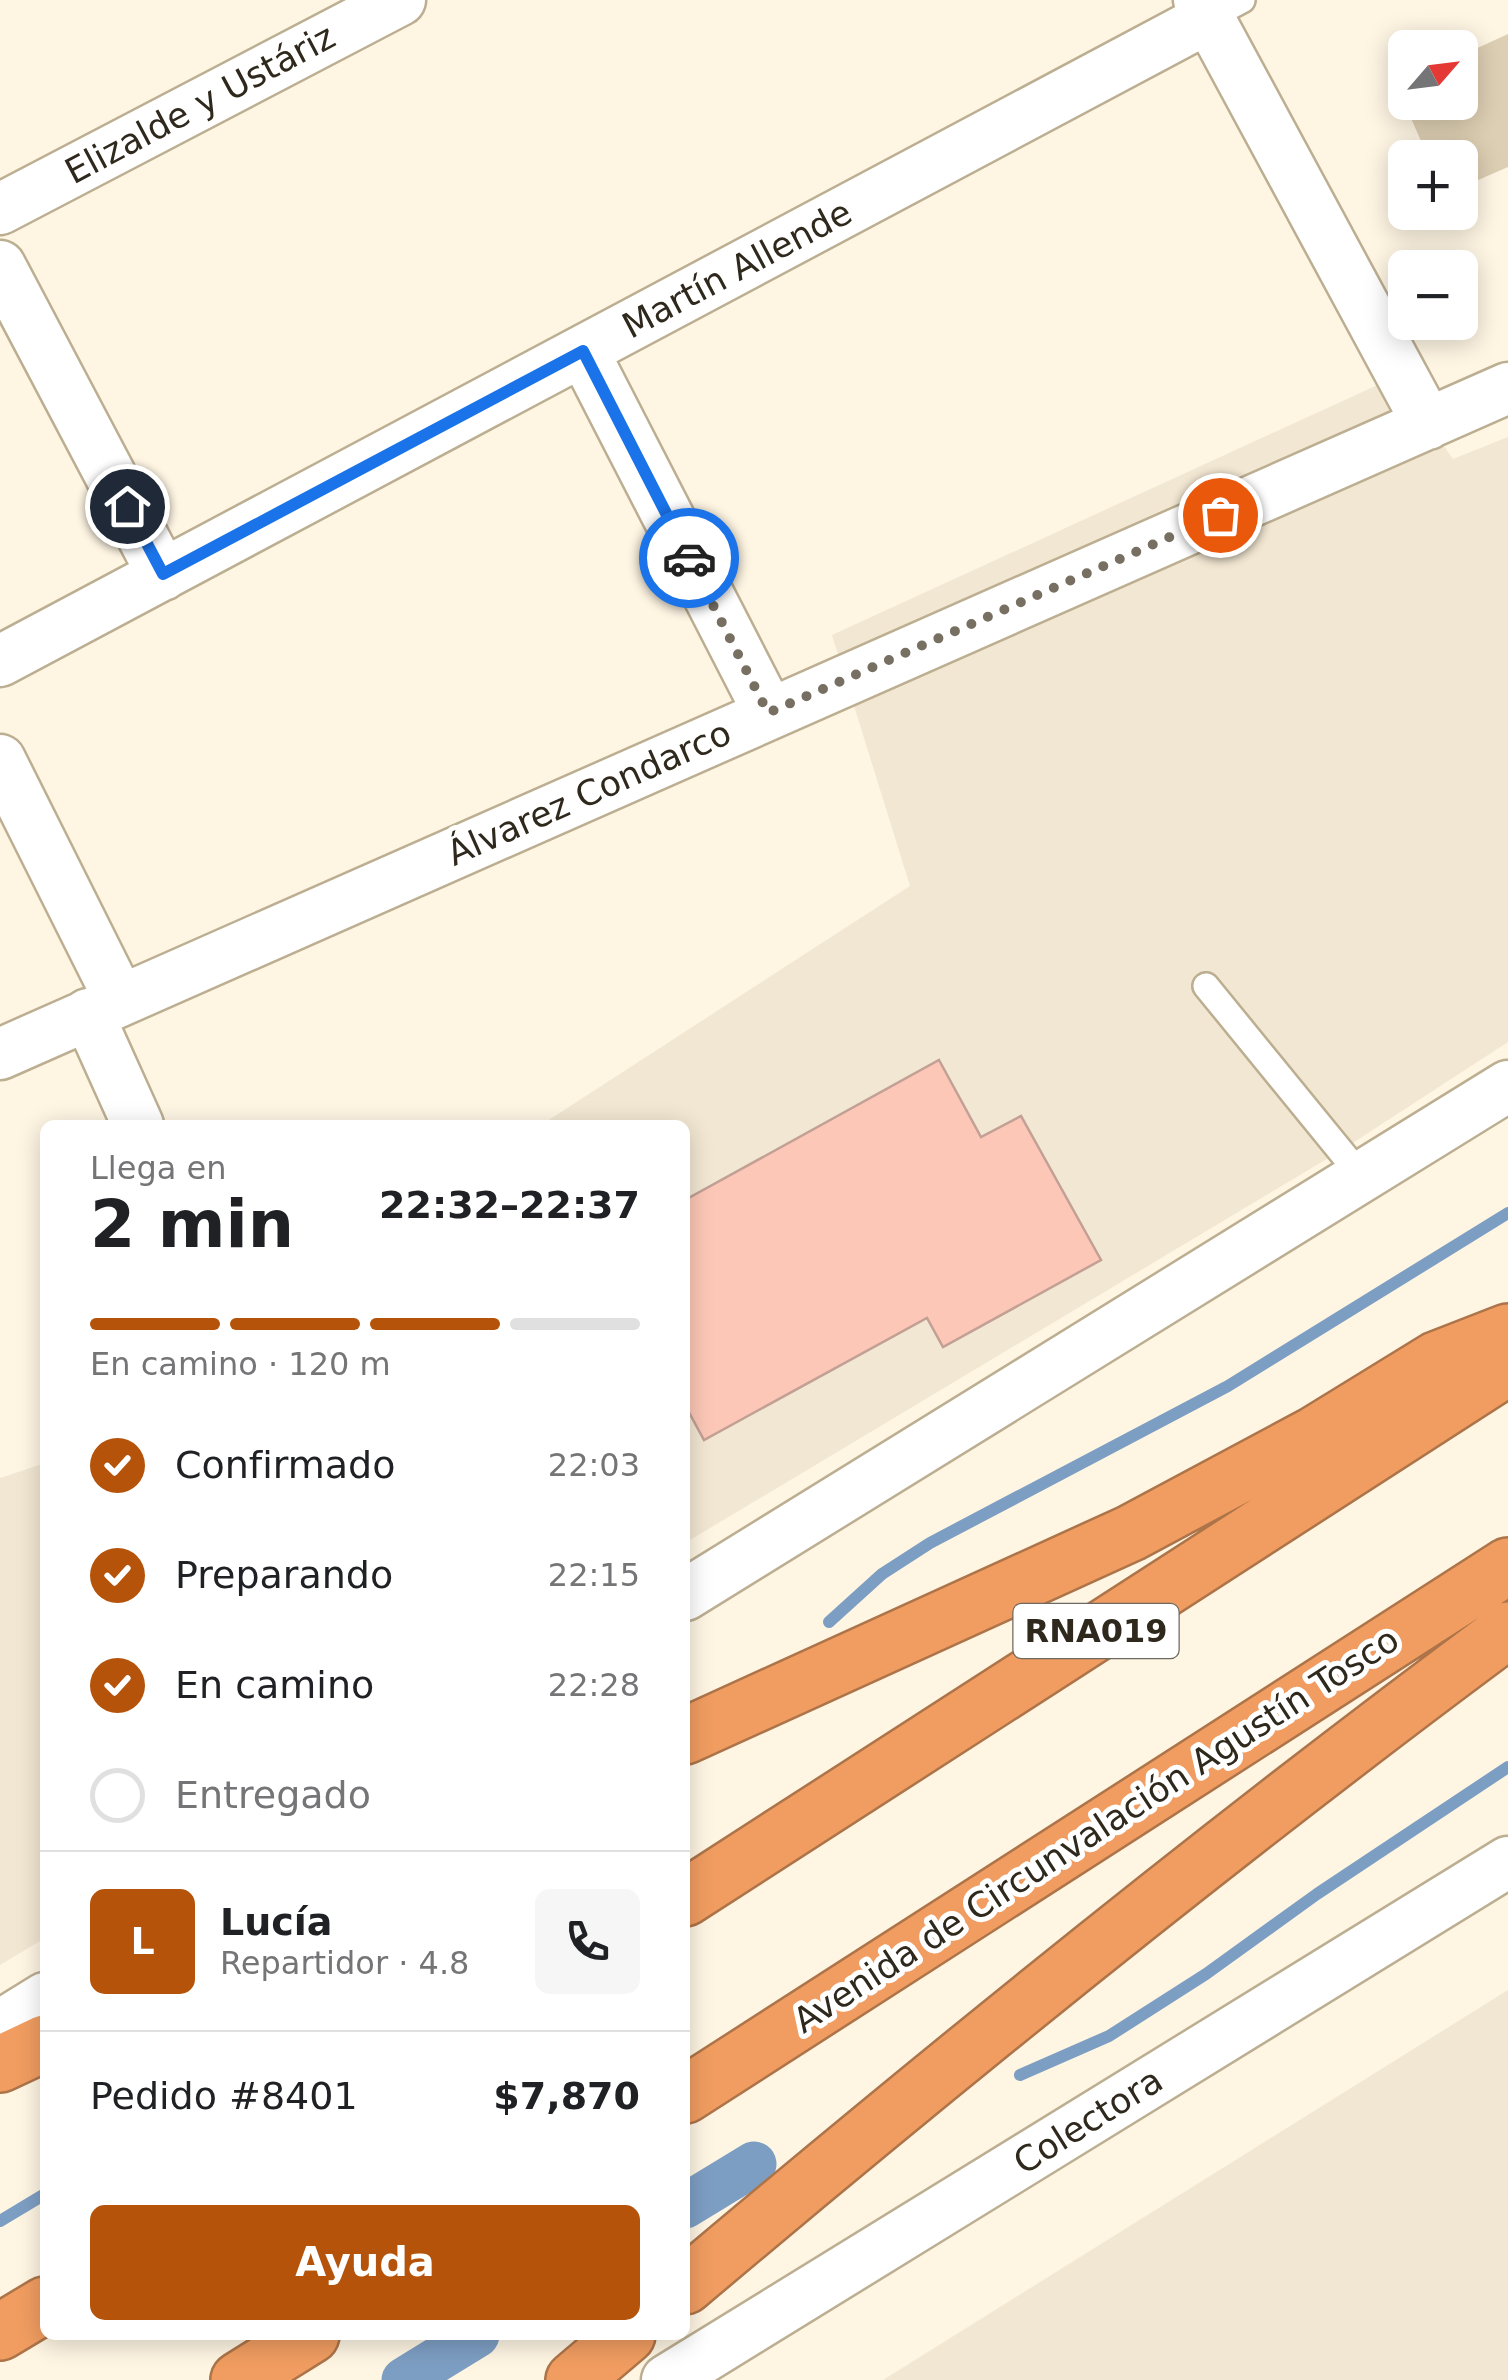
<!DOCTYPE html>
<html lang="es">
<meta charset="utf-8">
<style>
:root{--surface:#fff;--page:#f6f6f6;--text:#202124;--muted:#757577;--line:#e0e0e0;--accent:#b45309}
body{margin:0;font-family:"DejaVu Sans",sans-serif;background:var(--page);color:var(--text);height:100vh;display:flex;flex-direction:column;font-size:38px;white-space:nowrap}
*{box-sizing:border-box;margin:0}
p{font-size:32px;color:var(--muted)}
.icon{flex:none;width:55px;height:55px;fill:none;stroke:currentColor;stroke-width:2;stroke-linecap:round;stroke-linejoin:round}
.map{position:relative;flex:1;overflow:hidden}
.drawer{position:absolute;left:40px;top:1120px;width:650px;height:1220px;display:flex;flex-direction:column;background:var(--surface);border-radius:15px;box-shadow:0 5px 25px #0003}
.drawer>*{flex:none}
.needle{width:65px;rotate:62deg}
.fabs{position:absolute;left:1388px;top:30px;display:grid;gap:20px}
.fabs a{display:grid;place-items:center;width:90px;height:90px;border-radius:15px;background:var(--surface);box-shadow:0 5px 25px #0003;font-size:50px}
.pin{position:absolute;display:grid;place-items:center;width:85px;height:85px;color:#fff;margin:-42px;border:5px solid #fff;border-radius:50%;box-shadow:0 2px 10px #0007}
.courier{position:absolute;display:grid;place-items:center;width:100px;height:100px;margin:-50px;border:8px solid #1a73e8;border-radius:50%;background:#fff;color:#222;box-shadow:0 2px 12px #0007}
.head em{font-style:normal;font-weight:800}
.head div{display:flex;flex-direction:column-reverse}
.head{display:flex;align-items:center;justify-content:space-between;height:170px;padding:0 50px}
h1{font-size:65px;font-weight:800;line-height:75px}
.bar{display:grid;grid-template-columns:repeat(4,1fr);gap:15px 10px;align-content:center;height:120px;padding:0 50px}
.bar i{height:12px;border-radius:8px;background:var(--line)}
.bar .active{background:var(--accent)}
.bar p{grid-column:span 4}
.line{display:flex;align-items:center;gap:25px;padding:0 50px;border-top:2px solid var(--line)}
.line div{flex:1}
.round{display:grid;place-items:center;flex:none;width:105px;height:105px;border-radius:15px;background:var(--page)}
ol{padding:0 50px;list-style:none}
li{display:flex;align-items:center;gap:30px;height:110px}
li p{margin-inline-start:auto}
li .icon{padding:10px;border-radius:50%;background:var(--accent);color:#fff;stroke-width:4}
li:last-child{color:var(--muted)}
li i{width:55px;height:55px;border:5px solid var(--line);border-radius:50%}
.primary-button{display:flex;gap:20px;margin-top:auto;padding:20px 50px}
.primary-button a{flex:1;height:115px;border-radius:15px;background:var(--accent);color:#fff;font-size:40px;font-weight:800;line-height:115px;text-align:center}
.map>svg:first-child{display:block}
.industrial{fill:#f2e7d2}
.green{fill:#ddcfb3}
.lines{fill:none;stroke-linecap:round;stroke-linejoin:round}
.stream{stroke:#7d9ec3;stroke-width:12}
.canal{stroke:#7d9ec3;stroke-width:45}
.building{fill:#fcc7b6;stroke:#c2a095;stroke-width:2.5}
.lane-casing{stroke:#bcae91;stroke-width:30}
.street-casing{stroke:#bcae91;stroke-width:55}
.highway-casing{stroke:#ad7449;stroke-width:60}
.lane{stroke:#fff;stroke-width:25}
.street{stroke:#fff;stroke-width:50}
.highway{stroke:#f19d61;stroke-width:55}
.done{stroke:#777062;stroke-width:10;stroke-dasharray:0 18}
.route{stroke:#1a73e8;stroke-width:12}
.labels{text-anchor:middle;stroke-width:10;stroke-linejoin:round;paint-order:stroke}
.shield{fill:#fff;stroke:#6d6961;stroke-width:2.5}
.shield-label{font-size:32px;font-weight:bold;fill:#2f291d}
.street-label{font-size:35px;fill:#2f291d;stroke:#fff}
</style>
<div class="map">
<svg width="1508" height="2380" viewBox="0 0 1508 2380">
<rect width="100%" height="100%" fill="#fef5e3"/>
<path class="industrial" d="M1395 377 1453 459 1508 437V1042L1345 1148 685 1543V1125H541L910 886 832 635Z
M45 1463V1938L0 1965V1478Z
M1508 1990V2380H883Z"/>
<path class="green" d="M1508 34V167L1460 188V158L1428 157 1396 84 1405 80V102H1460V56Z"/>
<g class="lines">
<path class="stream" d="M829 1622 882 1574 930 1543 1228 1386 1508 1213
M1020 2075 1109 2036 1206 1974 1317 1894 1508 1767
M0 2221 45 2194"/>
<path class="canal" d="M685 2206 754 2164
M404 2380 477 2335"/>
</g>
<path class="building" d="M939 1060 981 1137 1021 1116 1101 1260 943 1347 927 1318 704 1440 685 1405V1200Z"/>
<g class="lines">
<defs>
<path id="lane" d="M1208 18 1242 0
M1206 986 1361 1176"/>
<path id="street" d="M1199 0 1428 424
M0 209 400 0
M0 266 163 575
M583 351 769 713
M0 661 1208 18
M0 760 120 1000
M88 1014 138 1125
M0 1054 1508 388
M685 1595 1508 1086
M0 2026 45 1998
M667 2380 1508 1862"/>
<path id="highway" d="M685 1736 1131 1533 1314 1435 1436 1360 1508 1332
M685 1898 1508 1367
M0 2064 45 2043
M685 2095 1508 1566
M685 2286C953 2060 1226 1839 1508 1630
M0 2332 45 2305
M239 2380 311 2335
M574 2380 627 2335"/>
</defs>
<use href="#lane" class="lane-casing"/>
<use href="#street" class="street-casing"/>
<use href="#highway" class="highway-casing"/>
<use href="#lane" class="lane"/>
<use href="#street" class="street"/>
<use href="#highway" class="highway"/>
</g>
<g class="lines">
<path class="done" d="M689 558 768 713 1220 515"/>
<path class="route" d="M127 506 163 574 583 351 689 558"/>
</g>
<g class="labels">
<rect class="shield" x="1013.5" y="1604" width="165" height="54" rx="8"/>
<g class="shield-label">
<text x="1096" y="1642">RNA019</text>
</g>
<g class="street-label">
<text transform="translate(200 104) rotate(-28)" y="12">Elizalde y Ustáriz</text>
<text transform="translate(737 269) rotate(-28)" y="12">Martín Allende</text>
<text transform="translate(589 793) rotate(-24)" y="12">Álvarez Condarco</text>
<text transform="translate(1096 1830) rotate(-33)" y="12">Avenida de Circunvalación Agustín Tosco</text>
<text transform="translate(1088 2121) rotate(-32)" y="12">Colectora</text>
</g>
</g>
</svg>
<div class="fabs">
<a><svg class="needle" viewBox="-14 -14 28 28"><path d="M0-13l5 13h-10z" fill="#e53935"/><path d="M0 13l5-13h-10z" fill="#757577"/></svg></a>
<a>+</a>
<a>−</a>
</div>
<div class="pin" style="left:1220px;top:515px;background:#ea580c"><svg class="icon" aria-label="bag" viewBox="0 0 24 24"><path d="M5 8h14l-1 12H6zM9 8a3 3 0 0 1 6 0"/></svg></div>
<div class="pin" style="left:127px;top:506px;background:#1f2937"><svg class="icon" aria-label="home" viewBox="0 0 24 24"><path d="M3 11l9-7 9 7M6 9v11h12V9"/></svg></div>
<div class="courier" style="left:689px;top:558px"><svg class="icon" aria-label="car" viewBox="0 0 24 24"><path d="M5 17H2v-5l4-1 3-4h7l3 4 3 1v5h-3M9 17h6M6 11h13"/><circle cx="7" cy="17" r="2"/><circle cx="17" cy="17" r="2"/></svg></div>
<section class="drawer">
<div class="head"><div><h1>2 min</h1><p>Llega en</p></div><em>22:32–22:37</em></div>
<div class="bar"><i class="active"></i><i class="active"></i><i class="active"></i><i></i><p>En camino · 120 m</p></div>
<ol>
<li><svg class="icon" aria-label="check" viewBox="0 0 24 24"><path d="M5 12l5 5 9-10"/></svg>Confirmado<p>22:03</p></li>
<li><svg class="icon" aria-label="check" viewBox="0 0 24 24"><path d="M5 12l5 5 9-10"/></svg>Preparando<p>22:15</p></li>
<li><svg class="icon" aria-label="check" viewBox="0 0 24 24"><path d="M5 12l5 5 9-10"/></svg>En camino<p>22:28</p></li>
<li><i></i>Entregado</li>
</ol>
<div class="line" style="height:180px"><b class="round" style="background:var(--accent);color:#fff">L</b><div><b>Lucía</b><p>Repartidor · 4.8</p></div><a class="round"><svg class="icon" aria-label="phone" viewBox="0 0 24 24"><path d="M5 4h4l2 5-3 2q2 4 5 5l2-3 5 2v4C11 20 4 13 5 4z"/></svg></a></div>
<div class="line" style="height:130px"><div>Pedido #8401</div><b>$7,870</b></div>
<div class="primary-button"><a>Ayuda</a></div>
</section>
</div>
